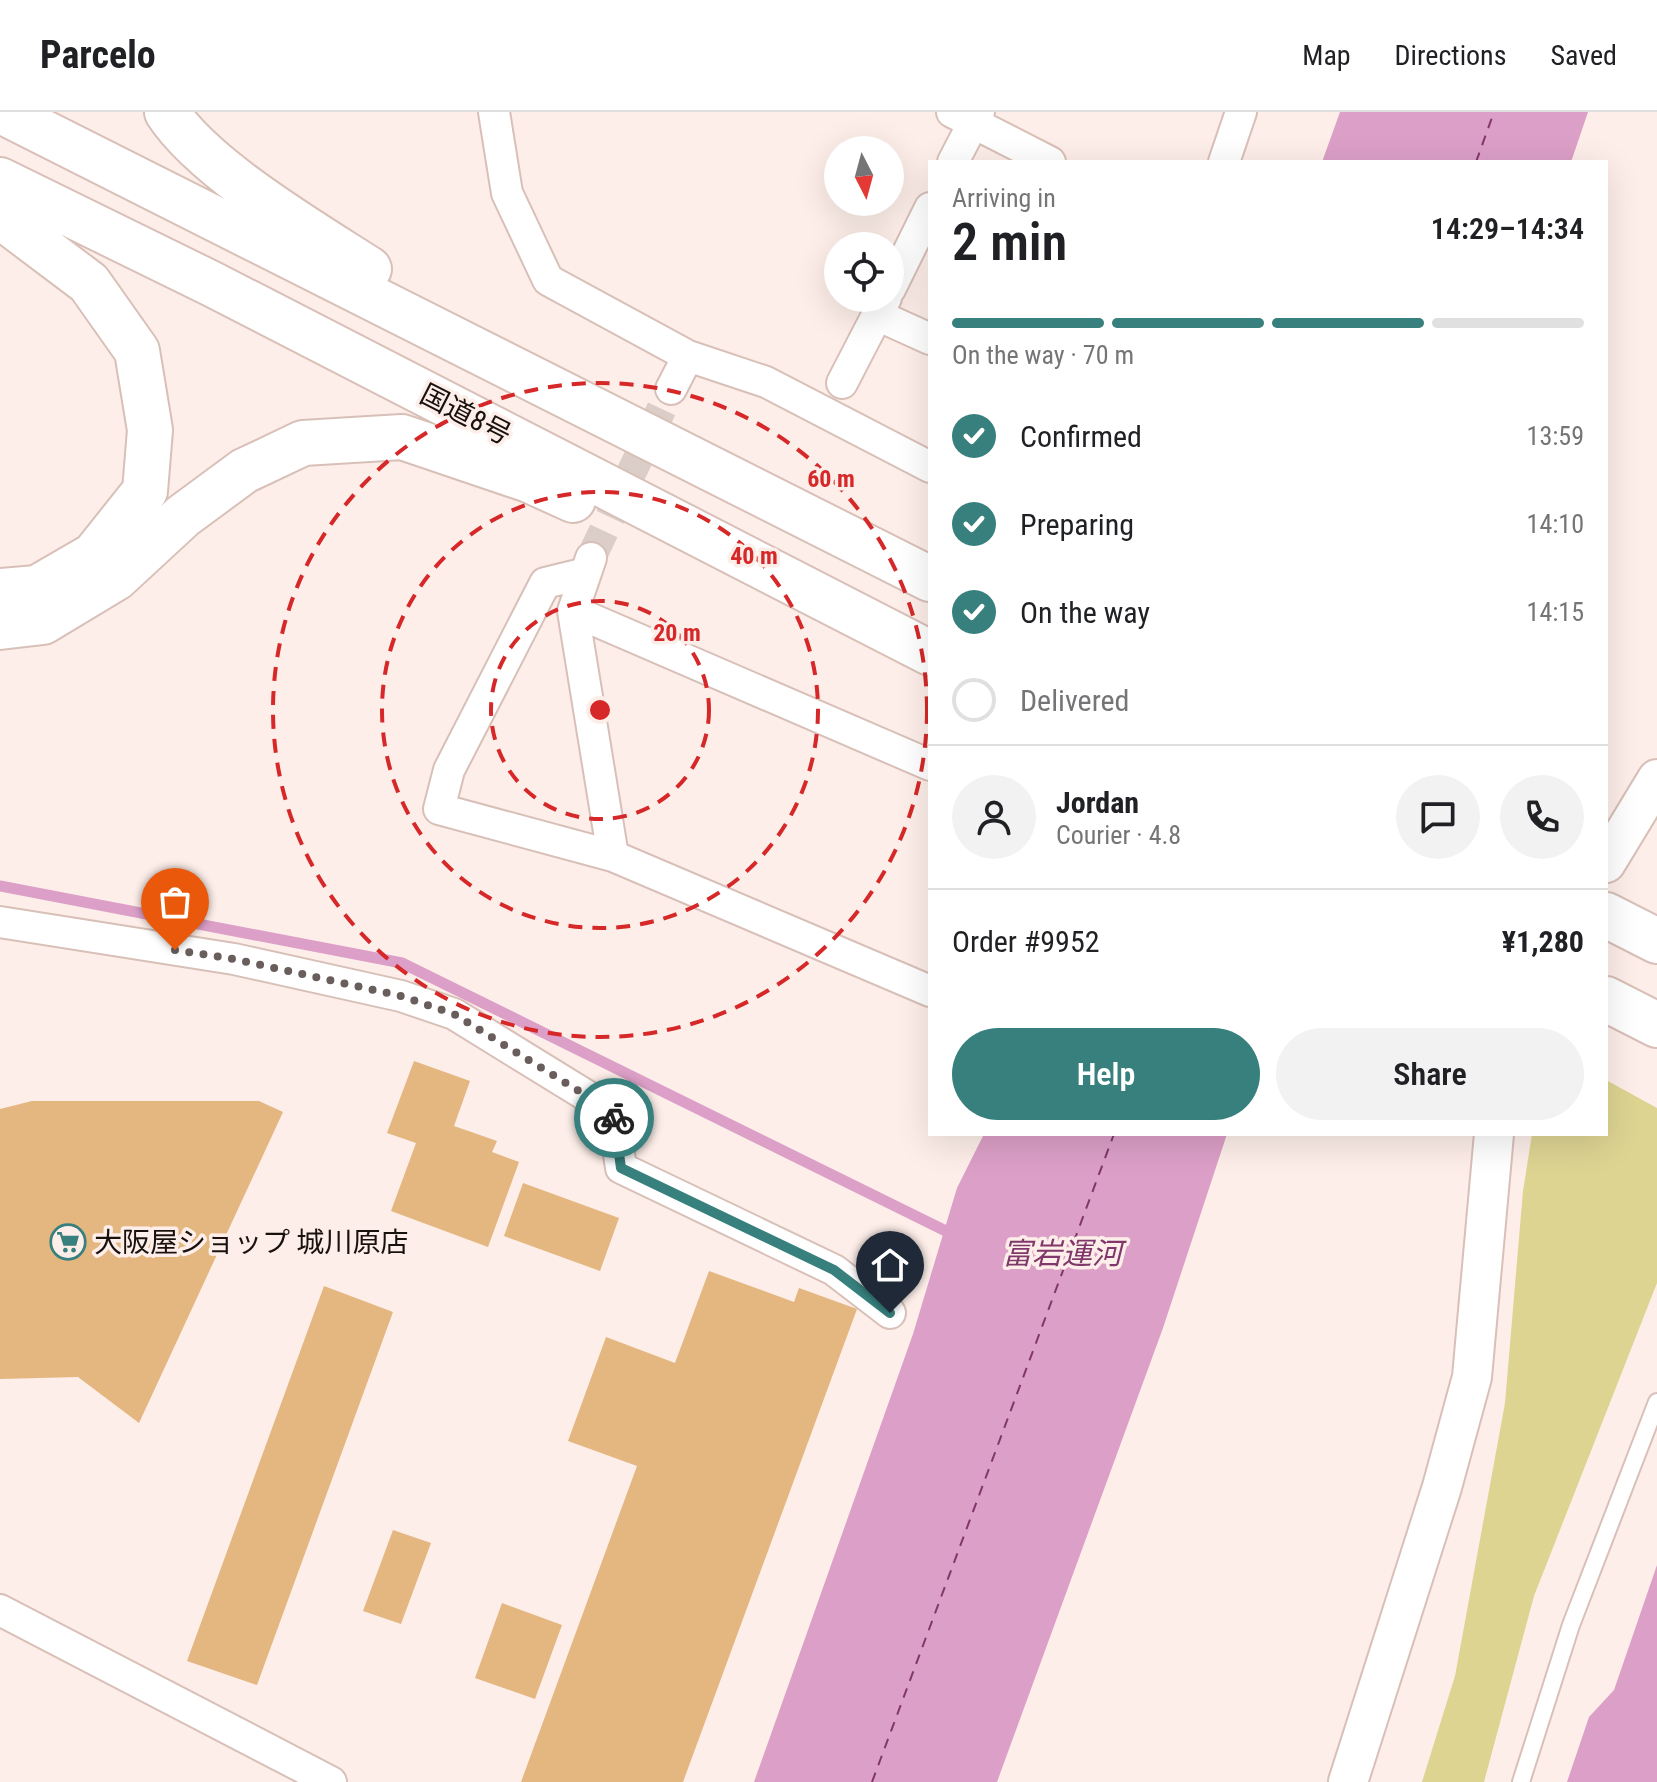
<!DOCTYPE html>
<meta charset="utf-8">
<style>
:root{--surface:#fff;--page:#f2f2f2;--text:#202124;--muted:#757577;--line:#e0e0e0;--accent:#37807d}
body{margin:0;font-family:"Roboto Condensed","Noto Sans JP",sans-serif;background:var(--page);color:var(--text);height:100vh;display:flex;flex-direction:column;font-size:30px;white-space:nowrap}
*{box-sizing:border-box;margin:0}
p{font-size:26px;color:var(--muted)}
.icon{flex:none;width:44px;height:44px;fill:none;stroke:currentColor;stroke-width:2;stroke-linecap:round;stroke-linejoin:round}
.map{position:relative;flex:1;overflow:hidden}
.drawer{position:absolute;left:928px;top:48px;width:680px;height:976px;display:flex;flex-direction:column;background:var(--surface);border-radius:0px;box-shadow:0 8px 32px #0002}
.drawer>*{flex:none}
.needle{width:52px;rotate:174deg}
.buttons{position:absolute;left:824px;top:24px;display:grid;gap:16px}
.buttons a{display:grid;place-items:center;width:80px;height:80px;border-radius:50%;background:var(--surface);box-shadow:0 8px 32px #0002;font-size:40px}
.pin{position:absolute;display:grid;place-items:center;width:68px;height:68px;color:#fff;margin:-82px -34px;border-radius:50% 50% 50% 0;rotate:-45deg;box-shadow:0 0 8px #0007}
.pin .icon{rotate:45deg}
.courier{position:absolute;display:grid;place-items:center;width:80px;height:80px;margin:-40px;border:6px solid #37807d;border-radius:50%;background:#fff;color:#222;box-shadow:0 2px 10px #0007}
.head em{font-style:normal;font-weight:600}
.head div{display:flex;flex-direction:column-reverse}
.head{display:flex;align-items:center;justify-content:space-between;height:136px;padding:0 24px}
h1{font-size:52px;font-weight:600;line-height:60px}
.bar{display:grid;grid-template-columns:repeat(4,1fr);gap:12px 8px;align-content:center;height:96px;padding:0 24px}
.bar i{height:10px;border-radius:6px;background:var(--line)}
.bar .selected{background:var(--accent)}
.bar p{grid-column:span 4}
.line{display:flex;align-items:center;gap:20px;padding:0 24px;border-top:2px solid var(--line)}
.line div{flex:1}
.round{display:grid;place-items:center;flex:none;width:84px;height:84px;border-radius:42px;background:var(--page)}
ol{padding:0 24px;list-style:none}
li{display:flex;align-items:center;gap:24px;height:88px}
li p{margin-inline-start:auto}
li .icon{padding:8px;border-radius:50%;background:var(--accent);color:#fff;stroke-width:4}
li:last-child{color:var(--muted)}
li i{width:44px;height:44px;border:4px solid var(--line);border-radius:50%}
.action{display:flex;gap:16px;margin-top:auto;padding:16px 24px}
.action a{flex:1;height:92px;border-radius:48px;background:var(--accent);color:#fff;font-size:32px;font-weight:600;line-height:92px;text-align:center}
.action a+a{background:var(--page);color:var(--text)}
header{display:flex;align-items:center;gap:48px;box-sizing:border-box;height:112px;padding:0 40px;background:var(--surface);border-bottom:2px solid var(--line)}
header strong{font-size:38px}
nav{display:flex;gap:44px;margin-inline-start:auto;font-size:28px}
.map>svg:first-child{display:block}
.green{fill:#ddd492}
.water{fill:#dc9fc7}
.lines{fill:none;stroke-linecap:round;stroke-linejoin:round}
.stream{stroke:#dc9fc7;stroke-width:11}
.ferry{stroke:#80386b;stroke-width:2;stroke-dasharray:10 8;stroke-linecap:butt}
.building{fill:#e4b680}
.minor-tunnel{stroke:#dbcdc8;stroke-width:30;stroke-dasharray:30 15;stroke-linecap:butt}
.service-casing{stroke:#d8c0b8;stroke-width:20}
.minor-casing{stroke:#d8c0b8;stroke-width:34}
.tertiary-casing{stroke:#d8c0b8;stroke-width:42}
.trunk-casing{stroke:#d8c0b8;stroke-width:48}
.service{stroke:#fff;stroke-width:16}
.minor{stroke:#fff;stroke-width:30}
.tertiary{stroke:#fff;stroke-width:38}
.trunk{stroke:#fff;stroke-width:44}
.done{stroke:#695e5b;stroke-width:8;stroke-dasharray:0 14.4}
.route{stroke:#37807d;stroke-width:10}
.ring{fill:none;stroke:#d62828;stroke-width:4;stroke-dasharray:14 10}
.labels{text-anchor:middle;stroke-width:7;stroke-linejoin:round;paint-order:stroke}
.street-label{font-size:28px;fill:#19110e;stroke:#fdeee9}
.poi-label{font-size:28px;fill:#19110e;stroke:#fdeee9;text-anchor:start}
.water-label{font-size:30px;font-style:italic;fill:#80386b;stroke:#fdeee9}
.centre{fill:#d62828;stroke:#fdeee9;stroke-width:4}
.ring-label{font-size:24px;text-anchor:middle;font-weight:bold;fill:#d62828;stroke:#fdeee9;stroke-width:7;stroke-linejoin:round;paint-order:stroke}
</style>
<header>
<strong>Parcelo</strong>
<nav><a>Map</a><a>Directions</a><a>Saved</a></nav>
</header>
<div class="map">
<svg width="1657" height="1670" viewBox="0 0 1657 1670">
<rect width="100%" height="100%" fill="#fdeee9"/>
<path class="green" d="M1606 968 1657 996V1171L1534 1484 1484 1670H1422L1455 1564 1505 1291 1523 1079 1532 1022H1606Z"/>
<path class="water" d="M1340 0H1588L1571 50H1322Z
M984 1022H1227L1163 1216 997 1670H754L913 1222 957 1076Z
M1657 1453V1670H1567L1589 1605 1614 1578Z"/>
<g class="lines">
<path class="stream" d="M0 774 402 851 956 1124"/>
<path class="ferry" d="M1476 50 1494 0
M872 1670 1114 1022"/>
</g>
<path class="building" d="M414 949 470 969 454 1014 497 1029 492 1040 519 1050 488 1135 391 1099 416 1031 387 1021Z
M32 989H259L283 1000 139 1311 78 1265 0 1267V997Z
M523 1071 619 1106 600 1159 504 1124Z
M709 1159 794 1190 799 1176 857 1197 683 1670H521L637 1354 568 1329 606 1225 675 1251Z
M324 1174 393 1200 257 1573 187 1549Z
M393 1418 431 1431 401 1512 363 1499Z
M502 1491 562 1513 535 1587 475 1566Z"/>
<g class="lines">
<path class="minor-tunnel" d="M591 446 671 277"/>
<defs>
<path id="service" d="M1521 1670 1571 1513 1657 1290"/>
<path id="minor" d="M494 0 507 81 548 168 688 244 766 270 930 355
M952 0 1050 50
M953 50 979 0
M1224 50 1241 0
M890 177 930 96
M877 203 930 227
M842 271 886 186
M671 277 688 244
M591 446 573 499 613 744 930 879
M586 461 545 471 449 658 439 697 613 744
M573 499 930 653
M0 810 234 847 401 884 454 902 613 1000 621 1056 834 1158 890 1201
M0 1498 331 1670"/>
<path id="tertiary" d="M1606 751 1657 667
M1348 1670 1442 1375 1472 1265 1494 1022"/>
<path id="trunk" d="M3 0 930 467
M167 0C203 56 311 120 369 157
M0 68 212 172 930 541
M0 104 89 171 137 239 150 318 145 379 94 443 37 476 0 479
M0 515 43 510 116 466 183 404 244 359 303 331 402 325 529 368 573 388
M1606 803 1657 829
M1606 887 1657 913"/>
</defs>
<use href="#service" class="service-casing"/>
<use href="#minor" class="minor-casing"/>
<use href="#tertiary" class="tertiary-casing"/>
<use href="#trunk" class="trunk-casing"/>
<use href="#service" class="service"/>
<use href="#minor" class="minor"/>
<use href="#tertiary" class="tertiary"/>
<use href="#trunk" class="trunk"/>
</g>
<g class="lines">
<path class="done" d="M175 838 234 847 401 884 454 902 613 1000 614 1006"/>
<path class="route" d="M614 1006 621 1056 834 1158 890 1201"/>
</g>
<g class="ring">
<circle cx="600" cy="598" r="109"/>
<circle cx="600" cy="598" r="218"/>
<circle cx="600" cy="598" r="327"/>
</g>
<defs>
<symbol id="supermarket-ring" viewBox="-11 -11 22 22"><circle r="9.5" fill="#fdeee9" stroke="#37807d" stroke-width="1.5"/><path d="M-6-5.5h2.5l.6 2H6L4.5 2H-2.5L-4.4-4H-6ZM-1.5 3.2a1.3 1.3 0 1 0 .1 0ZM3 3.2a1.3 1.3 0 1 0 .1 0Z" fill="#37807d"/></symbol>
</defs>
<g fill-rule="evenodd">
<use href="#supermarket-ring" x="48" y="1110" width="40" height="40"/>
</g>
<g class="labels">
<g class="street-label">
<text transform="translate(466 302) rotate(27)" y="10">国道8号</text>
</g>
<g class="poi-label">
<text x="94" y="1140">大阪屋ショップ 城川原店</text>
</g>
<g class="water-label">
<text x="1062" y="1152">富岩運河</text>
</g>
</g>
<circle cx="600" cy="598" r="12" class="centre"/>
<g class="ring-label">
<text x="831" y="375">60 m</text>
<text x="754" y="452">40 m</text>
<text x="677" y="529">20 m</text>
</g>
</svg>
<div class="buttons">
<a><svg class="needle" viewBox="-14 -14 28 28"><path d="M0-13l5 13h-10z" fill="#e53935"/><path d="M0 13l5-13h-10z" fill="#757577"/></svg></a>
<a><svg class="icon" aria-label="locate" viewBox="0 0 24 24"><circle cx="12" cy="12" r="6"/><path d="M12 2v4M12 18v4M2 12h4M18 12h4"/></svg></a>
</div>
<div class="pin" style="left:175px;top:838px;background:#ea580c"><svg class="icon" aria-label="bag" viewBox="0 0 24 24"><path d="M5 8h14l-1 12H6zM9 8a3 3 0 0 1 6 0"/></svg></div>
<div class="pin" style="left:890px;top:1201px;background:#1f2937"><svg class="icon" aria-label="home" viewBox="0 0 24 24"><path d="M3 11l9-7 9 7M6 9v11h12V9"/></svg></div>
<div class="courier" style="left:614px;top:1006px"><svg class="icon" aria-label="bike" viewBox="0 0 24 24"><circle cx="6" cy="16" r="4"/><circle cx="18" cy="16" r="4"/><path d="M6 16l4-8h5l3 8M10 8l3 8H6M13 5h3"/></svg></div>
<section class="drawer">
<div class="head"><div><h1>2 min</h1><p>Arriving in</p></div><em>14:29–14:34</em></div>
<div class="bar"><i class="selected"></i><i class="selected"></i><i class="selected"></i><i></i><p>On the way · 70 m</p></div>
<ol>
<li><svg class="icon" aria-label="check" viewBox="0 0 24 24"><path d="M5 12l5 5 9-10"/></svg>Confirmed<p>13:59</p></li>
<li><svg class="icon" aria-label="check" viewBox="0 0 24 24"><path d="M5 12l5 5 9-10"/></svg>Preparing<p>14:10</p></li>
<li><svg class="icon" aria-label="check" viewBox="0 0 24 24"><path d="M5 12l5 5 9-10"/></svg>On the way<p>14:15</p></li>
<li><i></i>Delivered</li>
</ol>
<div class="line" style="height:144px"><a class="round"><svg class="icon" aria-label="person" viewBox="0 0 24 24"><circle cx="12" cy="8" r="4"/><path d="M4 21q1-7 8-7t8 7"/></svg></a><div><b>Jordan</b><p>Courier · 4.8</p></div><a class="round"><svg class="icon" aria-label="chat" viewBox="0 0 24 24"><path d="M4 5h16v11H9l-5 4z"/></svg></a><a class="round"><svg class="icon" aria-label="phone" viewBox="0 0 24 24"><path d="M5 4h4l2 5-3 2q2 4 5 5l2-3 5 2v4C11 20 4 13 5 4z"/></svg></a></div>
<div class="line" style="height:104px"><div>Order #9952</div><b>¥1,280</b></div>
<div class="action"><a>Help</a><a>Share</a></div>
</section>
</div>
